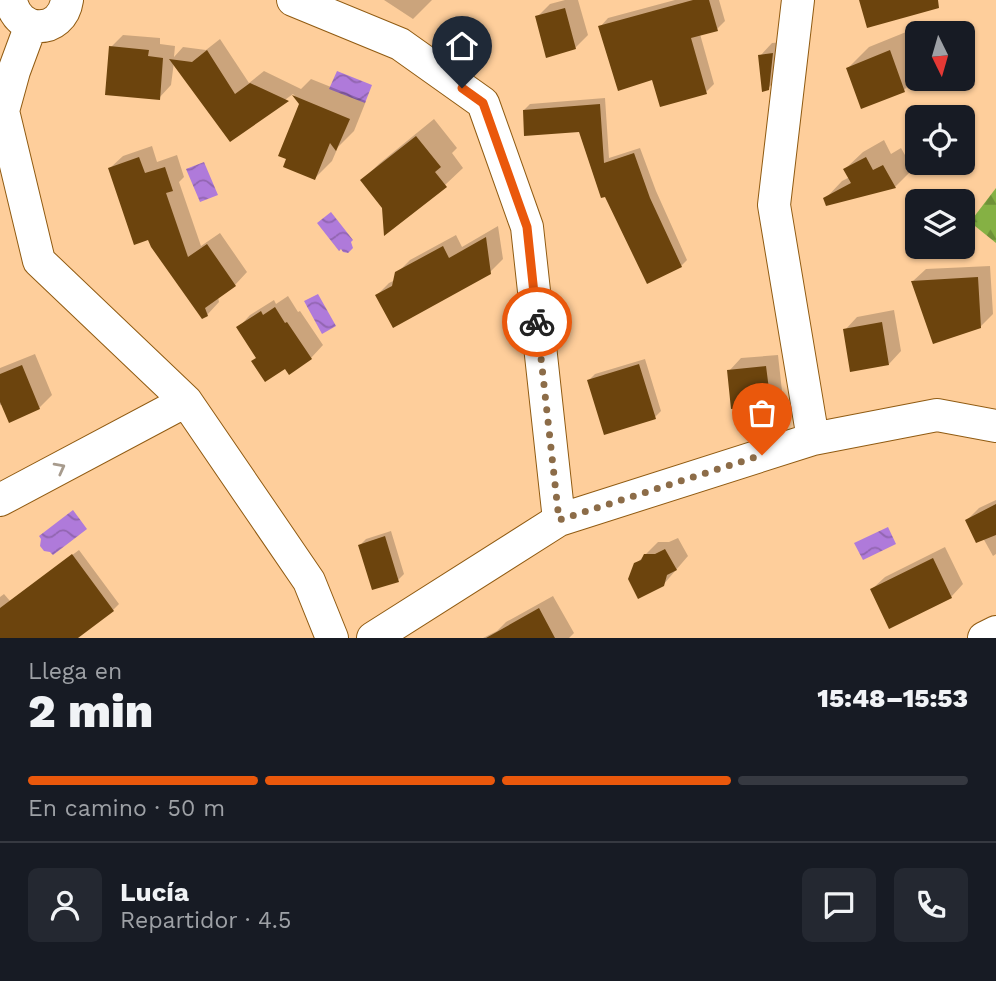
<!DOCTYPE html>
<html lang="es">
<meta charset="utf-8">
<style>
:root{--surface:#171b24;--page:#242831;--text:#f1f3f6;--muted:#9ea1a6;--line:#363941;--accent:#ea580c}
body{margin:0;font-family:"Work Sans",sans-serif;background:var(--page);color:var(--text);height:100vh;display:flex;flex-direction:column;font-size:26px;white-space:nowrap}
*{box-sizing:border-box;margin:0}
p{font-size:23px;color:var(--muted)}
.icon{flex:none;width:38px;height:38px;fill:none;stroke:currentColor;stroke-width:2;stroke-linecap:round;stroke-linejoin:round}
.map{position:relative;height:638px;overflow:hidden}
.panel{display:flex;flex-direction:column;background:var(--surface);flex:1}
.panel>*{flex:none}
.needle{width:46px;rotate:175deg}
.fabs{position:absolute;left:905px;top:21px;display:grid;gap:14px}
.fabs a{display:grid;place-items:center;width:70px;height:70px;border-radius:10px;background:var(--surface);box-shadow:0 2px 5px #0004;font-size:35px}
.pin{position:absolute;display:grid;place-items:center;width:60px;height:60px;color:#fff;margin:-72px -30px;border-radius:50% 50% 50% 0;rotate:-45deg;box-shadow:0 0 7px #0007}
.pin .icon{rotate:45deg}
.courier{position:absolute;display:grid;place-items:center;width:70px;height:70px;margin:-35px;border:5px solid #ea580c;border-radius:50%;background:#fff;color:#222;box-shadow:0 2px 9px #0007}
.headline em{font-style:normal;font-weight:800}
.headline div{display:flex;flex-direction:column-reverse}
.headline{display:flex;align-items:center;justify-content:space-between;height:119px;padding:0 28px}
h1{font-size:46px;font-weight:800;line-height:52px}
.bar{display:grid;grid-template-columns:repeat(4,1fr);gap:10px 7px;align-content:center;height:84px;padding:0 28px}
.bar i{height:9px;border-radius:5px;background:var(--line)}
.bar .selected{background:var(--accent)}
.bar p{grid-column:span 4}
.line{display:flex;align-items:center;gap:18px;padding:0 28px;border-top:2px solid var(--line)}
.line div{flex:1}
.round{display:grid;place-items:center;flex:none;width:74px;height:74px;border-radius:10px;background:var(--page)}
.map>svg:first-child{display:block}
.forest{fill:url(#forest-firs)}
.water{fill:url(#water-waves)}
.shadow{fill:#0003}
.building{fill:#6c440d}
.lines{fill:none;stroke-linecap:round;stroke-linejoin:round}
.minor-casing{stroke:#905b12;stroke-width:34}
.minor{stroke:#fff;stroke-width:32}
.oneway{stroke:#a79b8d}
.done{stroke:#8c6c48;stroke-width:7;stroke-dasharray:0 12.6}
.route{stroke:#ea580c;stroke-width:9}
</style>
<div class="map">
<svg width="996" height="638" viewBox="0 0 996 638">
<defs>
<pattern id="forest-firs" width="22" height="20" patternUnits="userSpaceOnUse" patternTransform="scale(1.75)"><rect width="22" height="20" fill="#85b144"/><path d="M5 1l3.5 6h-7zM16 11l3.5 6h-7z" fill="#6f9138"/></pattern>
<pattern id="water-waves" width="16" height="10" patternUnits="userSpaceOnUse" patternTransform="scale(1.75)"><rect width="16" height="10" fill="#af7ada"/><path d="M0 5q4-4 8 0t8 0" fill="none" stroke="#9165b0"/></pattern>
</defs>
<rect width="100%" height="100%" fill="#fece9b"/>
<path class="forest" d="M996 188V243L970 222Z"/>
<path class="water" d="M337 71 372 85 365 103 329 89Z
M204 162 218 195 200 202 186 169Z
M922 163H941L942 168 938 173 929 175 924 172Z
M331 212 353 240 351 242 353 248 348 253 343 252 341 249 339 251 317 223Z
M318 294 336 326 322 334 304 301Z
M73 510 87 529 53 555 50 552 44 551 40 546 41 539 39 536Z
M888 527 896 544 863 560 854 543Z"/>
<path class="shadow" d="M384 0H432L413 19Z
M565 0H578L588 35 575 48 537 17 550 4Z
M675 0H719L725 21 717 29 700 34 714 84 706 92 654 77 600 27 608 18Z
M911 30 917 45V77L904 90 848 68 869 47Z
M123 35 160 38V44L175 46 174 57 183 47 206 50 220 39 249 83 264 71 301 89 311 79 366 101 354 131 338 147 332 161 315 178 301 103 293 94 230 140 174 62 171 85 159 98 111 47Z
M785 42 781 76 768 88 760 56 772 43Z
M605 98 609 158 640 148 656 191 687 260 681 266 648 282 580 130 524 110 530 104Z
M434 119 457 148 452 153 463 168 445 185 384 207 362 180 380 163Z
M884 140 891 154 901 148 913 169 895 187 827 204 825 199 842 181 850 177 845 169 863 152Z
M152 146 157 162 177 155 184 177 179 182 201 246 220 233 247 272 235 285 218 297 219 302 207 315 110 168 123 156Z
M498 226 503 259 490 272 377 295 389 283 395 280 397 273 410 260 456 235 462 247Z
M990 266 993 314 980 327 913 281 926 269Z
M288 296 298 312 300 311 323 345 311 358 286 366 257 357 238 328 250 315 274 300 276 304Z
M894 310 901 351 889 364 845 330 857 317Z
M35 354 52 395 39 408 3 404 0 405V368Z
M778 355 782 391 770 404 729 371 741 358Z
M645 359 661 411 655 417 589 380 595 374Z
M996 500V554L993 556 983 538 967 520 979 508Z
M391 531 404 574 398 580 360 545 366 539Z
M678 538 688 556 663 585 636 564 658 542H669Z
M945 547 963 584 951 597 872 589 885 577Z
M79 550 119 604 113 610 70 638H0V597L4 594 10 601Z
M553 596 574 633 569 638H483L497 631 506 622Z"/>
<path class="building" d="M693 0H709L718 31 691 38 707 94 660 107 652 80 618 91 598 26Z
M859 0H938L939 8 867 28Z
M565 8 576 49 546 58 535 16Z
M109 46 149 50 148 56 163 58 160 100 105 95Z
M207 50 235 94 250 83 289 101 230 142 169 59 192 62Z
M890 50 905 92 861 109 846 68Z
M773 53 769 90 762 92 758 55Z
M292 95 350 119 336 151 330 143 315 180 283 167 286 159 278 156 299 104Z
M600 104 604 163 634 153 650 198 682 267 647 284 605 197 601 198 579 132 524 136 523 110Z
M416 136 441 167 435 172 447 187 384 236 382 208 360 180Z
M139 157 145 173 165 167 173 191 166 193 188 257 207 244 236 286 205 308 208 316 202 319 151 247 148 240 134 245 108 168Z
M866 157 873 170 883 165 896 188 826 206 823 198 851 183 843 169Z
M486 237 491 274 393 328 375 295 392 286 395 272 443 246 449 258Z
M978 277 981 328 933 344 911 281Z
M275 307 285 323 287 322 312 359 289 375 285 369 265 382 251 361 256 358 236 327 261 311 263 315Z
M882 322 889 365 850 372 843 329Z
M639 364 656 419 604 435 587 380Z
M22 365 40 409 9 423 0 402V374Z
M766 366 771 405 731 409 727 370Z
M996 504V535L976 543 965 520Z
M385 536 399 582 372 590 358 545Z
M665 549 677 570 667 575 664 586 638 599 628 579 634 563 641 560 644 554H655Z
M72 554 114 611 78 638H0V608Z
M933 558 952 598 889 629 870 589Z
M539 608 555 638H486Z"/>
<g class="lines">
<defs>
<path id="minor" d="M11 0C17 35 62 35 67 0
M293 0 400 44 483 103 527 227 559 520
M798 0 774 205 813 439
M31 25 14 71 3 111 39 261 186 401 309 581 332 638
M0 500 186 401
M373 638 559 520 813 439 937 415 996 426
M984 638 996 632"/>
</defs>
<use href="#minor" class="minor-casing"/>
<use href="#minor" class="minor"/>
</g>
<defs><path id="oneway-chevron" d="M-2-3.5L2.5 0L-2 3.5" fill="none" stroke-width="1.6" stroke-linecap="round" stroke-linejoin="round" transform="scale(1.75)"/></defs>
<use class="oneway" href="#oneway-chevron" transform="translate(60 468) rotate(-28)"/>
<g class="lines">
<path class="done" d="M537 322 559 520 762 455"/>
<path class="route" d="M462 88 483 103 527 227 537 322"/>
</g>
</svg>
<div class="fabs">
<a><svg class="needle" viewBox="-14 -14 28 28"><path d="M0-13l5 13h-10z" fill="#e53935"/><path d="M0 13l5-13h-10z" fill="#9ea1a6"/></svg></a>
<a><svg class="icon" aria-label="locate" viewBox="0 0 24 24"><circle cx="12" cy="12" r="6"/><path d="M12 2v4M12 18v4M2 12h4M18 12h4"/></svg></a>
<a><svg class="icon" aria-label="layers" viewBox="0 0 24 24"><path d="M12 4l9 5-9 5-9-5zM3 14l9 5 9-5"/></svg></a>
</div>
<div class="pin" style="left:762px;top:455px;background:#ea580c"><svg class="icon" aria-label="bag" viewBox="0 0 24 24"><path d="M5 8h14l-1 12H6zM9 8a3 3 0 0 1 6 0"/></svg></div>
<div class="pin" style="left:462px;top:88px;background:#1f2937"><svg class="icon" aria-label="home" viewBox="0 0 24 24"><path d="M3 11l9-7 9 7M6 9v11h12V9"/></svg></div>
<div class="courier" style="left:537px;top:322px"><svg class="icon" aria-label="bike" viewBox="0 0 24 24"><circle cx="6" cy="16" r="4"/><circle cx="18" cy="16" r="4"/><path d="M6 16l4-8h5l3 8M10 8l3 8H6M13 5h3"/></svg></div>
</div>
<section class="panel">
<div class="headline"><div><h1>2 min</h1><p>Llega en</p></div><em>15:48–15:53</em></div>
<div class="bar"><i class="selected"></i><i class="selected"></i><i class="selected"></i><i></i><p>En camino · 50 m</p></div>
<div class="line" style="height:126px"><a class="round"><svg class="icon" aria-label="person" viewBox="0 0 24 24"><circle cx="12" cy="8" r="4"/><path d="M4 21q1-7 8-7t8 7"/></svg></a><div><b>Lucía</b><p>Repartidor · 4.5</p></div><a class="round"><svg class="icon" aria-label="chat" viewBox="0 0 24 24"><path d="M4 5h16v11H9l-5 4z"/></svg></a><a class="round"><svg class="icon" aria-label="phone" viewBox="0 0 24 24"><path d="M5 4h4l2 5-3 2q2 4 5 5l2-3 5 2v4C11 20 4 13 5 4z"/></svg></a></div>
</section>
